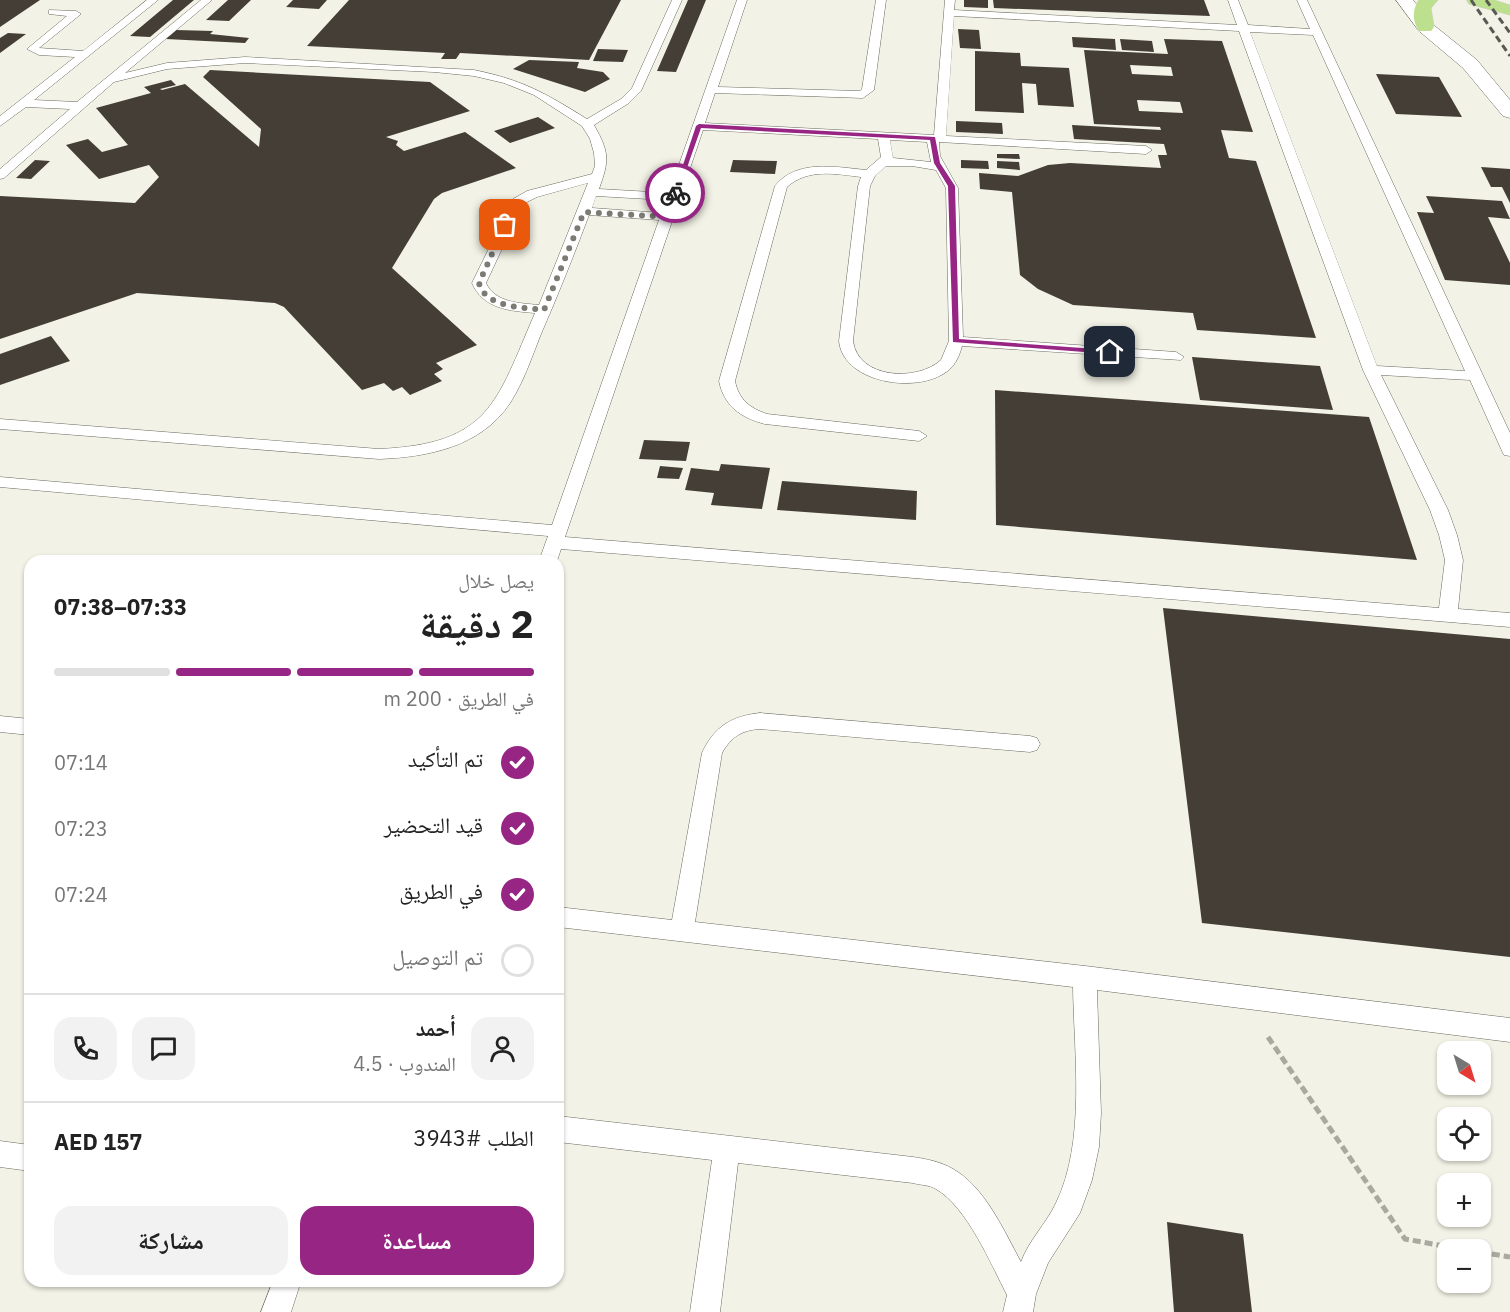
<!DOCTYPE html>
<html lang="ar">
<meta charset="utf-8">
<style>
:root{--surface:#fff;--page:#f2f2f2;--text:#222;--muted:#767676;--line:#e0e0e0;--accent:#962583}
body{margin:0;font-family:"IBM Plex Sans","Noto Naskh Arabic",sans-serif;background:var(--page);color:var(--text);direction:rtl;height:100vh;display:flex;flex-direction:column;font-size:22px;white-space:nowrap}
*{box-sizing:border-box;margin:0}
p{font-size:20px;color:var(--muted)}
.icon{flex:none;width:33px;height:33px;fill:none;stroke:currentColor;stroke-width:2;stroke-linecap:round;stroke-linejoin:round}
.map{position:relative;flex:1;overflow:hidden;direction:ltr}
.panel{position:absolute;left:24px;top:555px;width:540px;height:732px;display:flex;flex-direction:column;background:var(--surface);border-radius:18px;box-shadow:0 2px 4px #0004;direction:rtl}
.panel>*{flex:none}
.needle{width:39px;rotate:142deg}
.fabs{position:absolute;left:1437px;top:1041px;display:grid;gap:12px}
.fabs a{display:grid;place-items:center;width:54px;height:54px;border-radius:12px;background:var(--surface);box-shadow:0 2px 4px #0004;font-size:30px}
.pin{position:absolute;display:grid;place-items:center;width:51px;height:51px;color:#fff;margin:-26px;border-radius:12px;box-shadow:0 3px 9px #0006}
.courier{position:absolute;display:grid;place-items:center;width:60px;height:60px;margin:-30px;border:4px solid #962583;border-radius:50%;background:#fff;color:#222;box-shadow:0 2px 8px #0007}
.head em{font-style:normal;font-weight:800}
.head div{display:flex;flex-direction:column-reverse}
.head{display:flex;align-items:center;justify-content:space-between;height:102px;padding:0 30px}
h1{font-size:39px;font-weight:800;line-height:45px}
.bar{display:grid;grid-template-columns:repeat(4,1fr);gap:9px 6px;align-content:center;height:72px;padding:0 30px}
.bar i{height:8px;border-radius:4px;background:var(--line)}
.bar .selected{background:var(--accent)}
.bar p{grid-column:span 4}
.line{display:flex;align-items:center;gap:15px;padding:0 30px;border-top:2px solid var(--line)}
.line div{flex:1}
.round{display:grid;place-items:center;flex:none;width:63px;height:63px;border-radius:18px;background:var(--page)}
ol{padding:0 30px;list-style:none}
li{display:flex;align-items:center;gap:18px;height:66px}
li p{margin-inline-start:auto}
li .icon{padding:6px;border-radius:50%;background:var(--accent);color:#fff;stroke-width:4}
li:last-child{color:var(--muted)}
li i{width:33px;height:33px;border:3px solid var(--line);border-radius:50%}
.cta{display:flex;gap:12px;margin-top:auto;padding:12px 30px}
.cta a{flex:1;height:69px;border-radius:18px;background:var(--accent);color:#fff;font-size:24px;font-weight:800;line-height:69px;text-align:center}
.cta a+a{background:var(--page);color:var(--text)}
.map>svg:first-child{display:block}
.building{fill:#443e36;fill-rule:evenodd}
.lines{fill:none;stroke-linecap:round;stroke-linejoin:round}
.lane-casing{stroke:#6a695f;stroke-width:1}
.street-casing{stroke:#6a695f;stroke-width:1}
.primary-casing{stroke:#d0d0cf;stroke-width:1}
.path{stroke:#a9a9a0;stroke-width:5;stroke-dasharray:8 4;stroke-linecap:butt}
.lane{fill:#fff;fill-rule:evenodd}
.street{fill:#fff;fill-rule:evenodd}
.primary{fill:#bce08e;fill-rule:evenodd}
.rail{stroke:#595953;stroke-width:3;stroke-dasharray:7 4;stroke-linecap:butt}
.route{fill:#962583}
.done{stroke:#7b7b74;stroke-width:6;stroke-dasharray:0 10.8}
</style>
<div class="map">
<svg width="1510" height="1312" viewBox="0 0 1510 1312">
<rect width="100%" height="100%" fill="#f2f2e6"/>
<path class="building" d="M0 0H40L0 27Z
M173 0H194L150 37 130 36Z
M228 0H251L229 21 206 20Z
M293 0H327L319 9 286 7Z
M349 0H621L589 60 460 53 456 59H441L445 53 307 46Z
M688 0H706L676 72 657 71Z
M964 0H988V8L964 7Z
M993 0H1204L1210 16 994 8Z
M958 29 979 30 981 49 960 48Z
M176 30 213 31 210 34 249 38 245 43 166 39Z
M8 33 26 34 0 53V38Z
M1072 37 1115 39 1116 50 1073 47Z
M1120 39 1152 41 1154 52 1122 50Z
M1164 39 1222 41 1253 132 1221 130 1229 158 1256 161 1316 338 1197 330 1193 313 1073 305 1038 289 1020 275 1012 192 980 189 979 173 1018 176 1048 165 1070 163 1161 168 1158 155H1167L1164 144 1074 139 1072 125 1161 130 1160 127 1094 124 1084 50 1168 54ZM1130 65 1171 67 1173 76 1132 74ZM1137 100 1180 102 1183 113 1139 111Z
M598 49 628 50 623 62 593 61Z
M975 51 1020 53 1021 66 1069 68 1074 107 1038 105 1036 84 1022 83 1024 113 975 111Z
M529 60 579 62 577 68 603 72 610 79 585 92 513 69Z
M210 70 430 82 470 111 386 137 398 141 396 145 404 151 465 132 516 168 442 193 434 199 392 268 477 345 436 363 443 369 434 374 442 381 410 395 402 387 393 391 384 383 362 390 284 307 275 303 137 293 0 339V196L135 203 159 177 149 165 99 179 66 145 88 139 102 152 128 145 96 108 151 93 144 87 171 80 176 85 160 89 162 90 185 84 259 147 261 129 203 77Z
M1376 74 1439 77 1462 117 1396 114Z
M538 117 555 128 510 143 494 131Z
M956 121 1002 123 1003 134 956 132Z
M997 154H1019L1020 159 997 158Z
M35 160 50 161 31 179 16 178Z
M733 160 777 161 775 174 730 172Z
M961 160 988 161 989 169 961 168Z
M997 161 1019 162 1020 170 997 168Z
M1481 167 1510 169V203L1502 187H1491Z
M1426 196 1502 201 1510 219 1488 217 1510 263V285L1445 280 1417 212 1434 213Z
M51 336 70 361 0 385V354Z
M1192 357 1320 366 1333 410 1200 400Z
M995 390 1369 417 1417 560 996 525Z
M644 440 690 442 686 461 639 459Z
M721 464 770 468 762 509 711 505 714 493 685 490 691 468 719 471Z
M660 466 683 468 679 479 657 478Z
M782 481 917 491 916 520 777 510Z
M1163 608 1510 639V957L1202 923Z
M1167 1222 1243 1234 1252 1312H1174Z"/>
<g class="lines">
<defs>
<path id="lane" d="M147 0H158L34 100 77 102 201 0H212L125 73 167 63 245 57 474 70C523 80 545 93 587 119L621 99 632 88 672 0H682L641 91 629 103 594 125C610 153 609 161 599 189L669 193 737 0H747L718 87 860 91 862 89 876 0H886L874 90 863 98 715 93 705 123 934 135 945 0H955L954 10 1237 25 1228 0H1238L1248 25 1310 29 1297 0H1307L1510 433V456L1504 455 1502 451 1470 380 1381 375 1448 510 1457 535 1463 560 1458 609 1510 613V627L561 549 557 561H539L548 536 0 487V477L552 525 659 220 589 215C574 255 558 295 541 334 533 354 526 375 516 393 489 445 432 457 379 459L0 429V419L379 449C490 444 496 403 535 313 510 311 483 309 472 283L513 199 527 191 592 174 595 166 594 153 590 139 582 126 534 95 504 83 474 76 434 72 245 63 167 69 114 82 4 178 0 179V169L70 109 26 107 0 126V116L75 57 39 55 27 49 67 16 49 14V10L76 11 81 14 39 48 83 51ZM954 16 1239 31 1363 370 1430 510 1439 535 1445 560 1439 608 565 537 703 130 878 139 881 157 866 170C836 167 796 159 775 186L719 381C724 406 741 418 765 424L919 441 927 436 919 431 767 414C750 408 739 400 735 381L787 187C808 168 836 174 861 177L858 186 839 341C843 385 925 396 952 367 957 361 960 354 962 346L1181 360 1184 357 1176 352 963 337 958 188 940 156 939 142 1146 154 1152 150 1146 146 946 136ZM1250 32 1313 35 1465 371 1377 366ZM890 140 927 142 931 162 893 158ZM886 166H912L936 170 946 188 949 341 941 360C917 382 858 379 853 341L870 186 875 176ZM588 183 539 305C520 303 495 303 486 283L523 204 537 197ZM596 196 666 200 662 213 592 208Z
M760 713 1030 736 1037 738 1040 744 1037 750 1030 752 760 729C742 730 731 737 722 753L695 922 1085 966 1510 1018V1042L1097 990 1101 1113 1099 1147 1092 1180 1080 1213 1048 1263 1036 1294 1033 1312H1003L1007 1295C991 1264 967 1207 936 1189 930 1185 920 1185 913 1183L738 1163 720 1312H690L712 1160 558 1142V1116L913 1157C927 1159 941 1162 953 1169 985 1187 1004 1231 1021 1262 1029 1240 1046 1224 1056 1203 1086 1141 1074 1055 1073 987L558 927V907L672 920 702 753C714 727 731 716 760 713Z
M0 716 30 719V735L0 732Z
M0 1141 30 1145V1171L0 1167Z
M273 1281H301L291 1312H261Z"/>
<path id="street" d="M1396 0H1413L1431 23 1477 60 1510 100V118L1503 116 1463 68 1419 31Z"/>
<path id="primary" d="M1419 0H1438L1431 8 1434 27 1431 31H1419C1412 21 1412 9 1419 0Z
M1467 0H1494L1510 5V15L1469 4Z"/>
</defs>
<use href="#lane" class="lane-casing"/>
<use href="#street" class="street-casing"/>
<use href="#primary" class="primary-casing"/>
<path class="path" d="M1268 1037 1405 1239 1466 1250
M1480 1252 1510 1257"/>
<use href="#lane" class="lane"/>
<use href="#street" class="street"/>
<use href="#primary" class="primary"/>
<path class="rail" d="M1471 0 1510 56
M1486 0 1510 33"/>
</g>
<path class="route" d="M699 124 935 137 940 163 955 186 959 339 1110 350 1113 352 1110 354 953 342 948 186 934 163 930 140 701 128 678 193 673 195 696 126Z"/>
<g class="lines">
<path class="done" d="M505 225 479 283C485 308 523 307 544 310L584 212 668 217 675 193"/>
</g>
</svg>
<div class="fabs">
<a><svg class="needle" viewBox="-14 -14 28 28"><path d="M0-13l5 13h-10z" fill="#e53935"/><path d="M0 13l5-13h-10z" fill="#767676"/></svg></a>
<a><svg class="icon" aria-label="locate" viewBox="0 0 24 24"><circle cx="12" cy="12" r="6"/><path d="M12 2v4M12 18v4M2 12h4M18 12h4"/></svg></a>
<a>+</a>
<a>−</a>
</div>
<div class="pin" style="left:505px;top:225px;background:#ea580c"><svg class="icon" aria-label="bag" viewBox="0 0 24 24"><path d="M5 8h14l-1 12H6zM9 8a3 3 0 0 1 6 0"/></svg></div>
<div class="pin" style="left:1110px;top:352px;background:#1f2937"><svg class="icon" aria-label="home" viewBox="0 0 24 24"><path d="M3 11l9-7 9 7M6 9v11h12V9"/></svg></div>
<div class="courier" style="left:675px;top:193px"><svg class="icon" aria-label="bike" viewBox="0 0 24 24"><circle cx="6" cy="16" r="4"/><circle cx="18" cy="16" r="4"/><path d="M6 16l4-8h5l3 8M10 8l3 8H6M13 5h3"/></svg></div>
<section class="panel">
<div class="head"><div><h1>2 دقيقة</h1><p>يصل خلال</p></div><em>07:33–07:38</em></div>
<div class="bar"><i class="selected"></i><i class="selected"></i><i class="selected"></i><i></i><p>في الطريق · 200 m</p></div>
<ol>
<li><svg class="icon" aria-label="check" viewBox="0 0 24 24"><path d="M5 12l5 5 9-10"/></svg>تم التأكيد<p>07:14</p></li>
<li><svg class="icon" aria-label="check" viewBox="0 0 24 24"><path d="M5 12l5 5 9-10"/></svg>قيد التحضير<p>07:23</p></li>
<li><svg class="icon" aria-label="check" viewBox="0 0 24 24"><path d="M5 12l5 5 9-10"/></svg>في الطريق<p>07:24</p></li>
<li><i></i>تم التوصيل</li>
</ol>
<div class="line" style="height:108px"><a class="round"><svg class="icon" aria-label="person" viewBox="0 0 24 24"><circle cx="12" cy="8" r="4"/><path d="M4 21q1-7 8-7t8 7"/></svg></a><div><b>أحمد</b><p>المندوب · 4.5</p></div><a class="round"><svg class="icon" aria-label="chat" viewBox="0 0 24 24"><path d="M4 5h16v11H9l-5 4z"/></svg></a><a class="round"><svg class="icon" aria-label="phone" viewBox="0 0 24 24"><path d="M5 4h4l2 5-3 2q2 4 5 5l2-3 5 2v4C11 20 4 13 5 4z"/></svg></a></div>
<div class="line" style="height:78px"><div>الطلب #3943</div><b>AED 157</b></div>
<div class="cta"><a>مساعدة</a><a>مشاركة</a></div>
</section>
</div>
